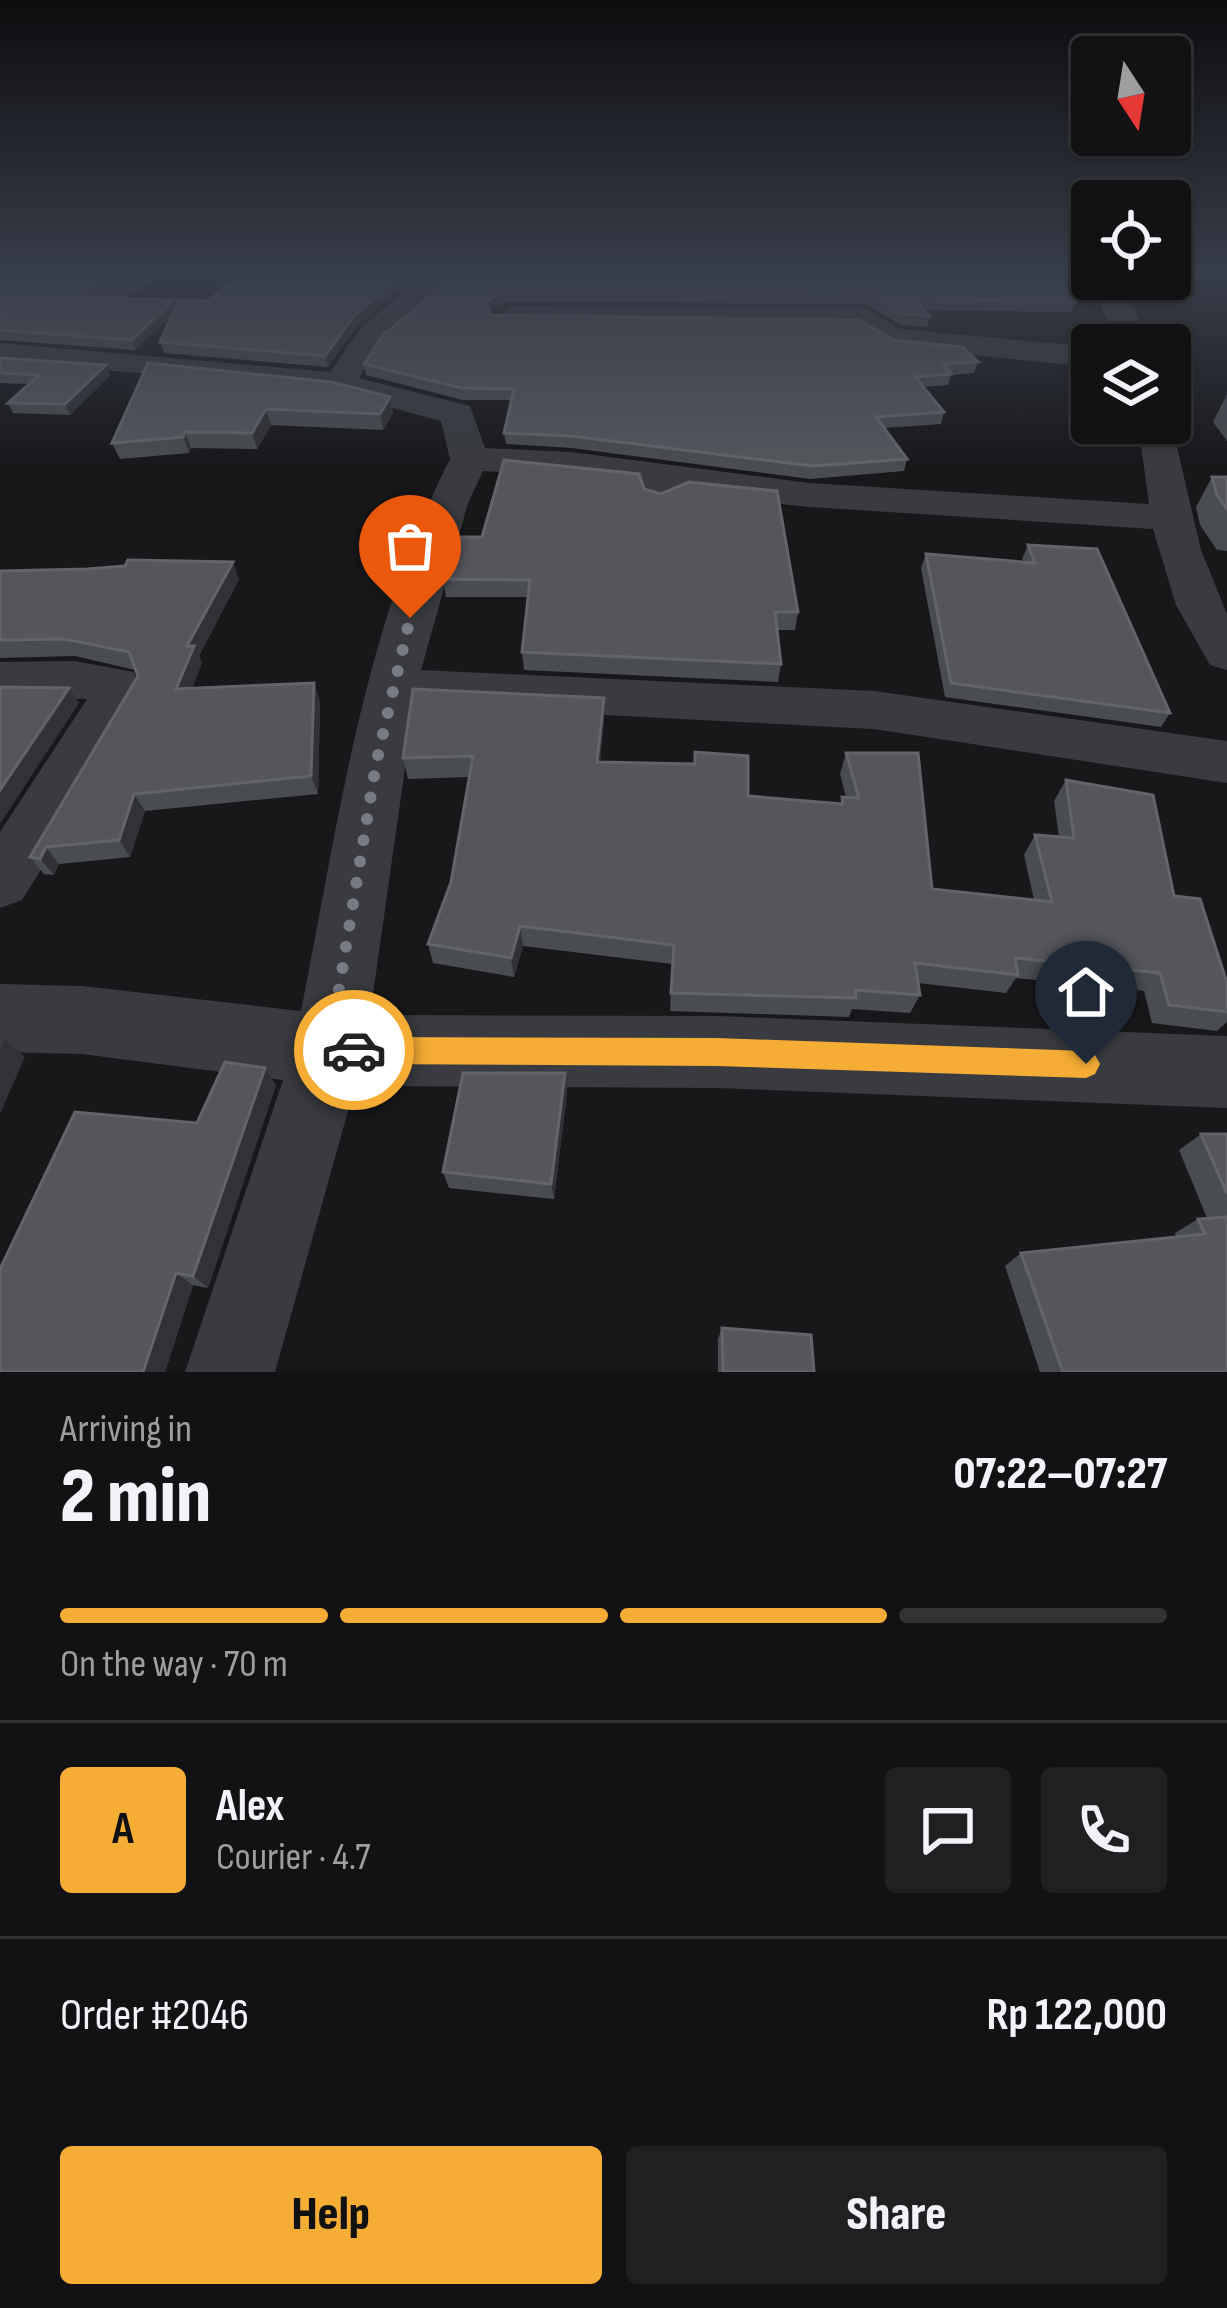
<!DOCTYPE html>
<meta charset="utf-8">
<style>
:root{--surface:#121214;--page:#1f2022;--text:#f1f3f6;--muted:#9c9ea0;--line:#313234;--accent:#f5ad36}
body{margin:0;font-family:"Sofia Sans Condensed",sans-serif;background:var(--page);color:var(--text);height:100vh;display:flex;flex-direction:column;font-size:45px;white-space:nowrap}
*{box-sizing:border-box;margin:0}
p{font-size:39px;color:var(--muted)}
.icon{flex:none;width:66px;height:66px;fill:none;stroke:currentColor;stroke-width:2;stroke-linecap:round;stroke-linejoin:round}
.map{position:relative;height:1372px;overflow:hidden}
.panel{display:flex;flex-direction:column;background:var(--surface);flex:1}
.panel>*{flex:none}
.needle{width:78px;rotate:168deg}
.controls{position:absolute;left:1071px;top:36px;display:grid;gap:24px}
.controls a{display:grid;place-items:center;width:120px;height:120px;border-radius:12px;background:var(--surface);box-shadow:0 3px 9px #0004,0 0 0 3px var(--line);font-size:60px}
.pin{position:absolute;display:grid;place-items:center;width:102px;height:102px;color:#fff;margin:-123px -51px;border-radius:50% 50% 50% 0;rotate:-45deg;box-shadow:0 0 12px #0007}
.pin .icon{rotate:45deg}
.courier{position:absolute;display:grid;place-items:center;width:120px;height:120px;margin:-60px;border:9px solid #f5ad36;border-radius:50%;background:#fff;color:#222;box-shadow:0 3px 15px #0007}
.headline em{font-style:normal;font-weight:800}
.headline div{display:flex;flex-direction:column-reverse}
.headline{display:flex;align-items:center;justify-content:space-between;height:204px;padding:0 60px}
h1{font-size:78px;font-weight:800;line-height:90px}
.bar{display:grid;grid-template-columns:repeat(4,1fr);gap:18px 12px;align-content:center;height:144px;padding:0 60px}
.bar i{height:15px;border-radius:9px;background:var(--line)}
.bar .on{background:var(--accent)}
.bar p{grid-column:span 4}
.line{display:flex;align-items:center;gap:30px;padding:0 60px;border-top:3px solid var(--line)}
.line div{flex:1}
.round{display:grid;place-items:center;flex:none;width:126px;height:126px;border-radius:12px;background:var(--page)}
.action{display:flex;gap:24px;margin-top:auto;padding:24px 60px}
.action a{flex:1;height:138px;border-radius:12px;background:var(--accent);color:#111;font-size:48px;font-weight:800;line-height:138px;text-align:center}
.action a+a{background:var(--page);color:var(--text)}
.map>svg:first-child{display:block}
.lines{fill:none;stroke-linecap:round;stroke-linejoin:round}
.street{fill:#393b40;fill-rule:evenodd}
.wall{fill:#494c50}
.shaded-wall{fill:#313236}
.building{fill:#54565c;stroke:#62646a;stroke-width:3}
.route{fill:#f5ad36}
.done{stroke:#787b83;stroke-width:12;stroke-dasharray:0 21.6}
</style>
<div class="map">
<svg width="1227" height="1372" viewBox="0 0 1227 1372">
<rect width="100%" height="100%" fill="#18181b"/>
<g class="lines">
<path class="street" d="M131 273H167L120 301H100L96 295Z
M425 273H454L421 311 382 343 359 378 470 406 485 448 571 452 810 483 1149 504 1138 423H1170V417L1201 550 1227 614V670L1210 665 1176 605 1153 529 810 507 687 494 661 507 647 504 641 495 646 488 571 476 483 471 468 503 421 670 874 691 1227 741V783L874 729 414 705 370 1015 717 1016 1227 1036V1108L717 1088 355 1086 275 1372H185L283 1080 82 1054 0 1052V984L82 986 301 1011C338 825 363 630 450 459L441 421 337 393 211 378 0 363V343L330 372 359 330Z
M1066 273H1092V279L1112 282 1135 311 1148 345H1116L1101 304Z
M514 306 865 308 900 329 1092 347V367L892 347 858 326 503 321 499 315Z
M75 661 134 672 143 692 71 822 22 900 0 908V832L87 699 0 698V662Z"/>
</g>
<path class="wall" d="M0 273H126L90 297 176 307 208 301 241 273H418L356 327 328 367 164 353 160 342 172 315 136 350 0 340Z
M450 273 1075 302 1071 312 924 310 930 316 927 327 901 325 865 304 504 302 489 311 492 315 894 340 978 362 974 373 951 375 948 385 923 387 944 412 941 424 884 428 907 459 904 471 810 479 572 448 506 444 504 433 512 400H463L366 375 364 364Z
M0 358 110 375 70 415 13 413 8 403 28 384 0 383Z
M148 363 390 397 393 413 383 430 271 425 257 449 191 448 189 453 120 459 112 443Z
M1227 394V441L1213 422Z
M1212 477H1227V551L1217 550 1200 525 1196 507Z
M644 489 798 612 795 630H777L781 664 778 682 524 670 522 652 528 597H446L443 579 482 537Z
M1028 545 1170 713 1161 727 945 697 921 568 926 554 1024 562 1022 559Z
M0 571 239 579 199 656 202 663 192 688 320 701 318 794 145 811 130 857 59 864 54 875 44 874 30 857 138 676 135 670 75 656 0 658Z
M604 698V719L600 762 748 796 840 804 842 797H846L840 774 846 753 932 889 1034 900 1024 855 1035 835 1059 837 1054 801 1066 780 1174 896 1227 983V1022L1217 1031 1152 1023 1144 991 1016 978 1006 993 918 983 920 995 910 1013 852 1009 849 1017 670 1011 672 964 523 946 514 977 433 963 428 944 451 882 470 777 408 779 403 758Z
M565 1073 567 1092 554 1199 449 1188 443 1172Z
M276 1085 208 1288 193 1285 165 1372 197 1123Z
M1201 1134H1227V1372H1040L1005 1266 1021 1253 1176 1237 1175 1233 1198 1219 1207 1218 1179 1150Z
M722 1328 814 1372H718V1339Z"/>
<path class="shaded-wall" d="M109 273H126L77 306 73 296Z
M405 273H418L356 327 328 367 325 356 354 316Z
M503 291 504 302 485 314 484 303Z
M174 300 177 310 136 350 132 340Z
M106 365 110 375 70 415 65 404Z
M390 397 393 413 383 430 380 414Z
M266 409 271 425 257 449 252 433Z
M185 432 191 448 189 453 183 437Z
M233 562 239 579 199 656 202 663 185 706 176 689 187 646Z
M314 683 320 701 318 794 311 776Z
M69 688 79 703 0 824V790Z
M604 698V719L598 783 597 762Z
M134 794 145 811 130 857 119 840Z
M46 847 59 864 54 875 40 859Z
M520 926 523 946 514 977 511 958Z
M5 1040 25 1057 0 1114V1051Z
M265 1068 276 1085 208 1288 193 1276Z
M565 1073 567 1092 554 1199 551 1184Z
M176 1273 193 1285 165 1372H143Z"/>
<path class="building" d="M0 273H109L73 296 174 300 132 340 0 330Z
M241 273H405L354 316 325 356 160 342 179 300 208 301Z
M450 273H1053L1075 302 912 299 930 316 904 314 867 293 503 291 484 303 492 315 859 320 894 340 962 347 978 362 943 364 951 374 915 377 944 412 876 417 907 459 813 466 571 436 504 433 514 389 462 388 364 364 383 335 423 303Z
M0 358 106 365 65 404 8 403 39 375 0 373Z
M148 363 332 382 390 397 380 414 266 409 252 433 185 432 183 437 112 443Z
M504 460 639 474 644 489 661 494 689 482 777 491 798 612H775L781 664 522 652 530 580 443 579 456 537H482Z
M1212 477H1227V509L1217 495Z
M1028 545 1097 549 1170 713 951 683 926 554 1035 563Z
M128 560 233 562 187 646H194L176 689 314 683 311 776 134 794 119 840 46 847 40 859 30 857 138 676 129 652 65 639 0 640V571L87 569 125 566Z
M0 687 69 688 0 790Z
M413 689 604 698 597 762 695 764V752L748 756V796L843 804 842 797 859 798 846 753H918L932 889 1052 902 1035 835 1074 838 1066 780 1153 795 1174 896 1200 899 1227 983V1012L1169 1005 1160 973 1015 958 1018 975 915 963 920 995 855 990 856 998 671 993 674 945 520 926 511 958 428 944 451 882 473 756 403 758Z
M225 1062 265 1068 193 1276 176 1273 143 1372H0V1269L75 1112 197 1123Z
M463 1073H565L551 1184 443 1172Z
M1201 1134H1227V1194Z
M1227 1217V1372H1063L1021 1253 1205 1234 1198 1219Z
M722 1328 811 1335 814 1372H723Z"/>
<linearGradient id="sky" x2="0" y2="1"><stop stop-color="#0d0d0f"/><stop offset="0.59" stop-color="#373d4a"/><stop offset="1" stop-color="#373d4a" stop-opacity="0"/></linearGradient>
<rect width="1227" height="465" fill="url(#sky)"/>
<path class="route" d="M354 1037 717 1038 1086 1051 1095 1055 1100 1064 1095 1074 1086 1078 717 1066 354 1064 344 1060 340 1050 344 1041Z"/>
<g class="lines">
<path class="done" d="M354 1050H329L376 764 410 618"/>
</g>
</svg>
<div class="controls">
<a><svg class="needle" viewBox="-14 -14 28 28"><path d="M0-13l5 13h-10z" fill="#e53935"/><path d="M0 13l5-13h-10z" fill="#9c9ea0"/></svg></a>
<a><svg class="icon" aria-label="locate" viewBox="0 0 24 24"><circle cx="12" cy="12" r="6"/><path d="M12 2v4M12 18v4M2 12h4M18 12h4"/></svg></a>
<a><svg class="icon" aria-label="layers" viewBox="0 0 24 24"><path d="M12 4l9 5-9 5-9-5zM3 14l9 5 9-5"/></svg></a>
</div>
<div class="pin" style="left:410px;top:618px;background:#ea580c"><svg class="icon" aria-label="bag" viewBox="0 0 24 24"><path d="M5 8h14l-1 12H6zM9 8a3 3 0 0 1 6 0"/></svg></div>
<div class="pin" style="left:1086px;top:1064px;background:#1f2937"><svg class="icon" aria-label="home" viewBox="0 0 24 24"><path d="M3 11l9-7 9 7M6 9v11h12V9"/></svg></div>
<div class="courier" style="left:354px;top:1050px"><svg class="icon" aria-label="car" viewBox="0 0 24 24"><path d="M5 17H2v-5l4-1 3-4h7l3 4 3 1v5h-3M9 17h6M6 11h13"/><circle cx="7" cy="17" r="2"/><circle cx="17" cy="17" r="2"/></svg></div>
</div>
<section class="panel">
<div class="headline"><div><h1>2 min</h1><p>Arriving in</p></div><em>07:22–07:27</em></div>
<div class="bar"><i class="on"></i><i class="on"></i><i class="on"></i><i></i><p>On the way · 70 m</p></div>
<div class="line" style="height:216px"><b class="round" style="background:var(--accent);color:#111">A</b><div><b>Alex</b><p>Courier · 4.7</p></div><a class="round"><svg class="icon" aria-label="chat" viewBox="0 0 24 24"><path d="M4 5h16v11H9l-5 4z"/></svg></a><a class="round"><svg class="icon" aria-label="phone" viewBox="0 0 24 24"><path d="M5 4h4l2 5-3 2q2 4 5 5l2-3 5 2v4C11 20 4 13 5 4z"/></svg></a></div>
<div class="line" style="height:156px"><div>Order #2046</div><b>Rp 122,000</b></div>
<div class="action"><a>Help</a><a>Share</a></div>
</section>
